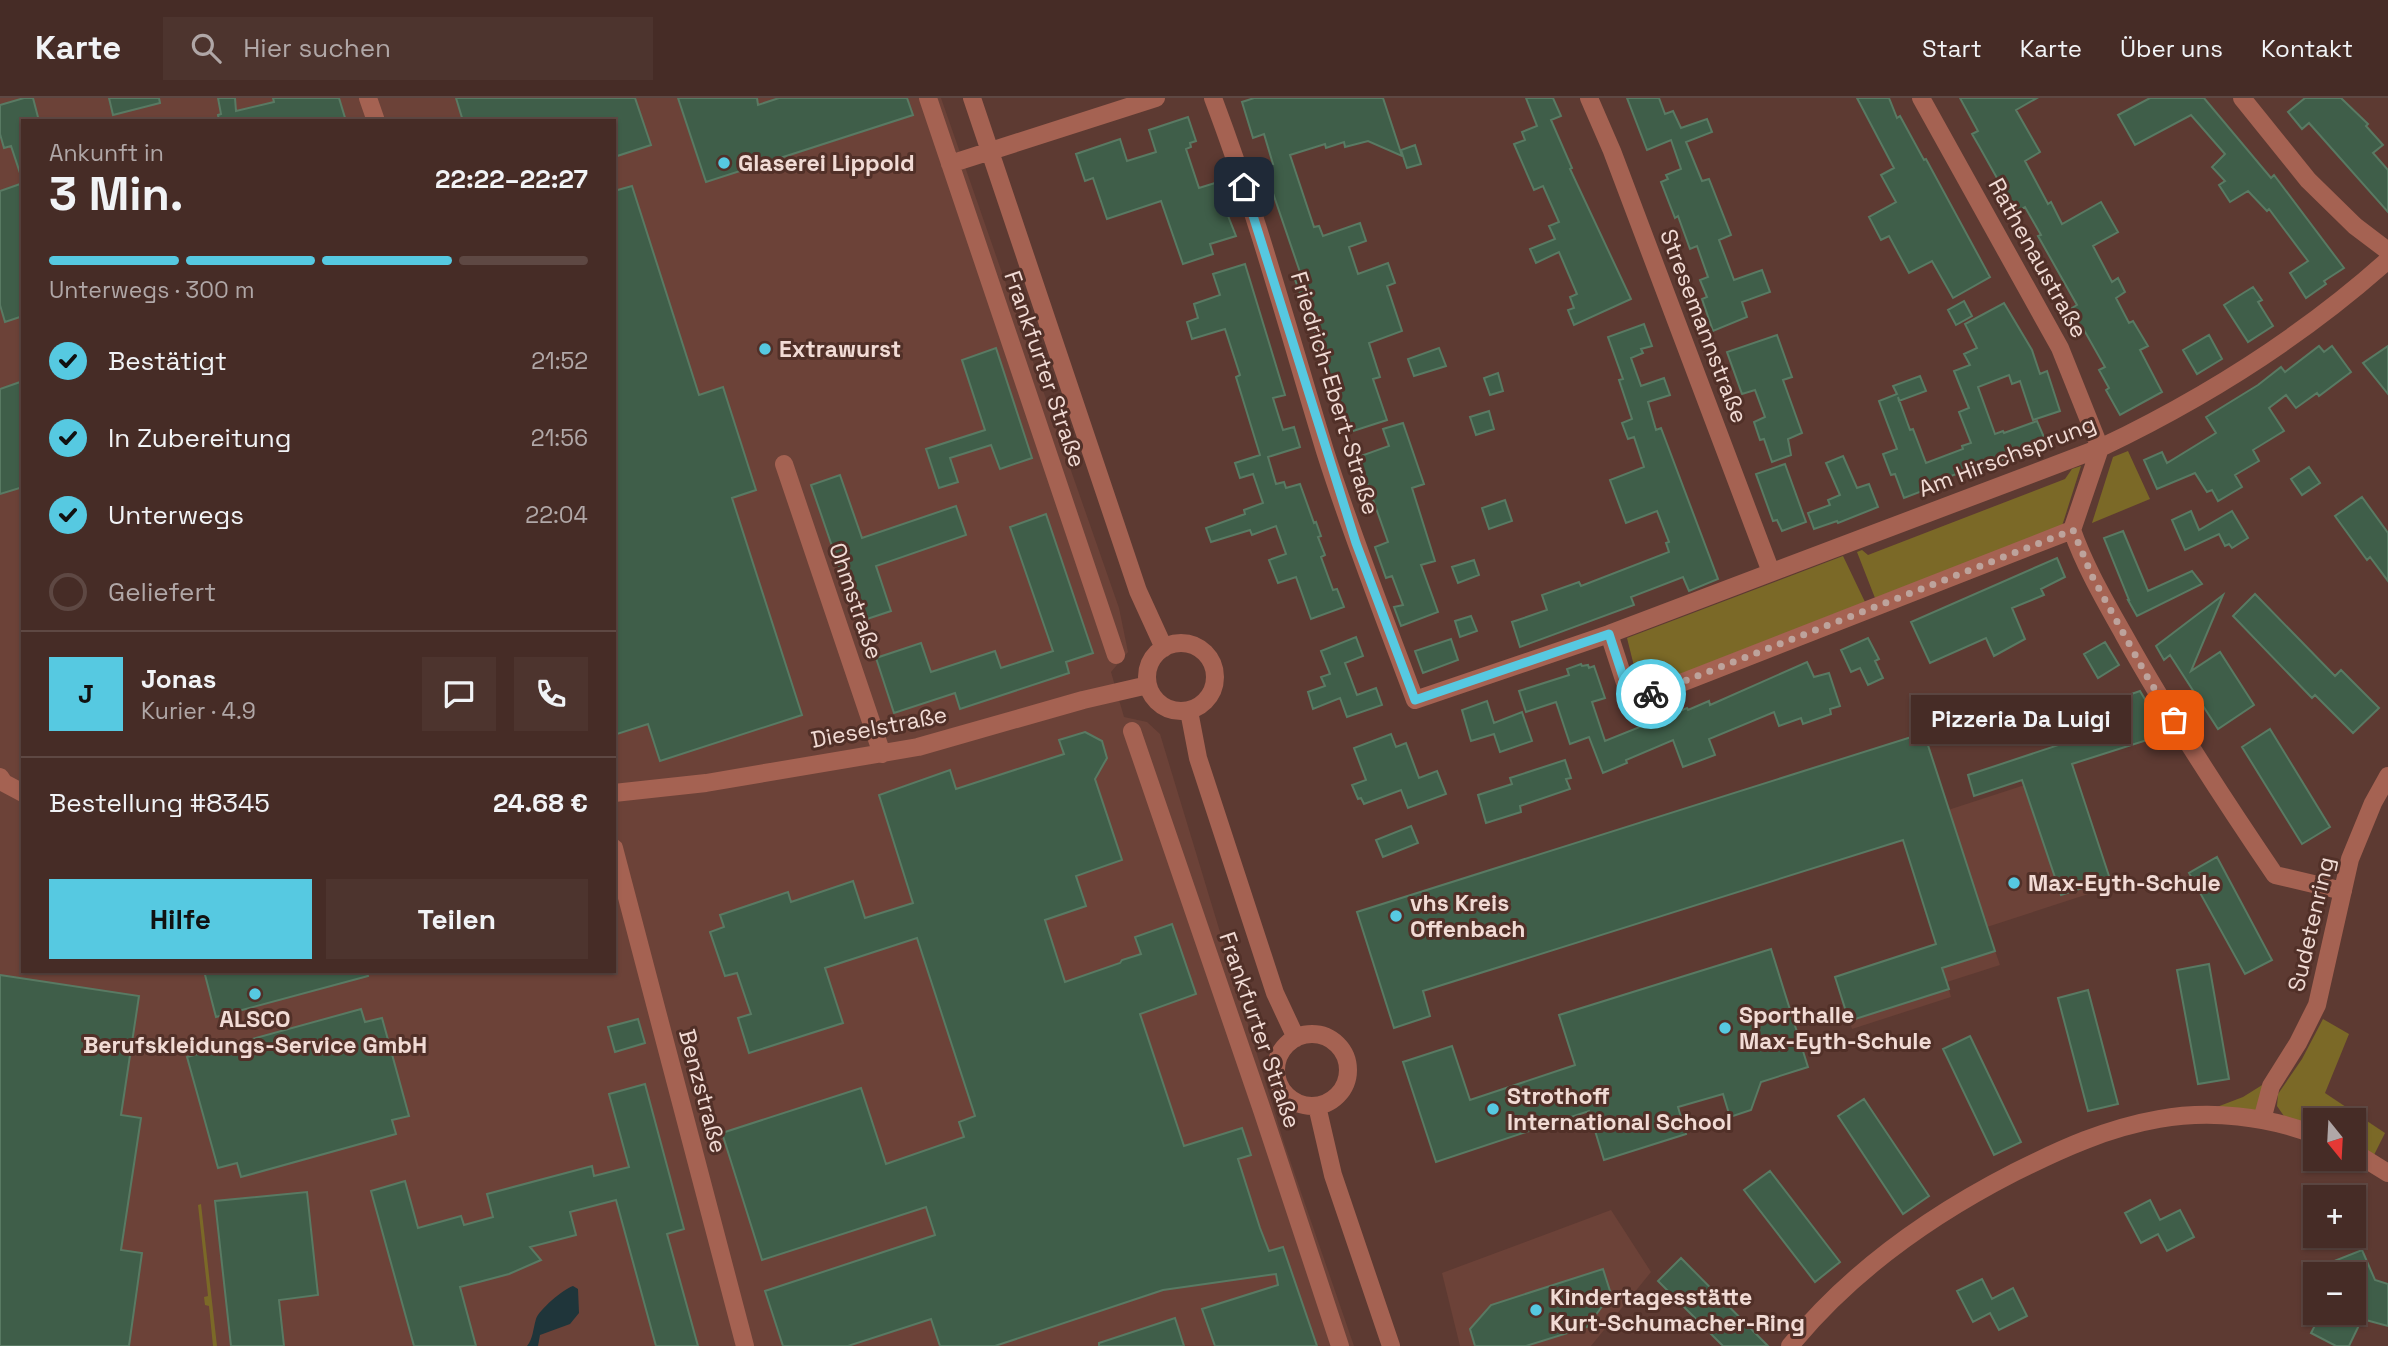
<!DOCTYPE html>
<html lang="de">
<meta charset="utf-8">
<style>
:root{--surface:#462c26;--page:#4d342e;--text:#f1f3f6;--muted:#b0a7a7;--line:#5e4843;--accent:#56c9e1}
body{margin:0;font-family:"Space Grotesk",sans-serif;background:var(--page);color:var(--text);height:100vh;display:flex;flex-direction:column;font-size:26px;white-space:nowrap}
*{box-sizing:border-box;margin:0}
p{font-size:23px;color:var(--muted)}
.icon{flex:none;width:38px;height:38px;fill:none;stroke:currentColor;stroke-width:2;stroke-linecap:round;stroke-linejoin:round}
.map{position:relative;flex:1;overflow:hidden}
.side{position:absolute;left:21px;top:21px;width:595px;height:854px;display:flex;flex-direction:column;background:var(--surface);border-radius:0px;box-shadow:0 2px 5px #0004,0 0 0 2px var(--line)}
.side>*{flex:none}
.needle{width:46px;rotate:162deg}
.fabs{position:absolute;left:2303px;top:1010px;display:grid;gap:14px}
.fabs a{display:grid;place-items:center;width:63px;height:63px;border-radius:0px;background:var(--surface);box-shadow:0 2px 5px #0004,0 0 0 2px var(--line);font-size:35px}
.pin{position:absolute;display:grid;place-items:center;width:60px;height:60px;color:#fff;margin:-30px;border-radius:14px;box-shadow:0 4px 10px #0006}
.courier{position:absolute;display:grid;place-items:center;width:70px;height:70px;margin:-35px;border:5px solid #56c9e1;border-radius:50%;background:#fff;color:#222;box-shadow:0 2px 9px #0007}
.bubble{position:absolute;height:49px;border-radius:0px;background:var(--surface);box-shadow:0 2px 5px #0004,0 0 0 2px var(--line);font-size:23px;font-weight:800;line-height:49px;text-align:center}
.summary em{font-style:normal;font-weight:800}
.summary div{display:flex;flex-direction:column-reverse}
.summary{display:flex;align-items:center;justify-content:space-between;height:119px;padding:0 28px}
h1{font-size:46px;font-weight:800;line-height:52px}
.bar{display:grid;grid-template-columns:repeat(4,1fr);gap:10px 7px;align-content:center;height:84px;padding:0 28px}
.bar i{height:9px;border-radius:5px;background:var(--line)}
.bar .active{background:var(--accent)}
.bar p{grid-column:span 4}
.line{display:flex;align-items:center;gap:18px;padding:0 28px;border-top:2px solid var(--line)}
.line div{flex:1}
.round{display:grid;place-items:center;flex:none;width:74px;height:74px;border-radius:0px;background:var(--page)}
ol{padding:0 28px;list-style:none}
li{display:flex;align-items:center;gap:21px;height:77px}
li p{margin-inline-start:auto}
li .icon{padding:7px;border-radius:50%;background:var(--accent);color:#111;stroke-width:4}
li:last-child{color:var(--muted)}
li i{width:38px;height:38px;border:4px solid var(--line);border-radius:50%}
.primary-button{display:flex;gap:14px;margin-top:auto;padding:14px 28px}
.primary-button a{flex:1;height:80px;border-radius:0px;background:var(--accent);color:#111;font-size:28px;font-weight:800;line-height:80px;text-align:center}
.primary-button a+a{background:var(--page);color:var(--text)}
header{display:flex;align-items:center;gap:42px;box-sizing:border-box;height:98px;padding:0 35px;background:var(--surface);border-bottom:2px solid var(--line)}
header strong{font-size:33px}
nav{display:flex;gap:38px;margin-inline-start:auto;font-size:24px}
.search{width:490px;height:63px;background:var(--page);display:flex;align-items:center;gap:18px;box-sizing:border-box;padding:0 24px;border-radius:0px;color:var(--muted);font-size:26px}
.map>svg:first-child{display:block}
.built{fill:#6c4238;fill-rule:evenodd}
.green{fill:#7b6927}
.water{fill:#1f353a}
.building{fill:#3f5e49;stroke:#597a63;stroke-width:2}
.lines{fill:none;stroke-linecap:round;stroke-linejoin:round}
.minor{stroke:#a56252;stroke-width:18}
.done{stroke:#bda39c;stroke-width:7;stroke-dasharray:0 12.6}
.route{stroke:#56c9e1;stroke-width:9}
.poi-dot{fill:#56c9e1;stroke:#513028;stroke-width:2.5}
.labels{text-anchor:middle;stroke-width:6;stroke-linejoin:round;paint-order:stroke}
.poi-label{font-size:23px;font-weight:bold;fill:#f1dbd5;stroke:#513028;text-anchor:start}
.street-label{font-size:23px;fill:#f1dbd5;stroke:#513028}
</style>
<header>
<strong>Karte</strong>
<div class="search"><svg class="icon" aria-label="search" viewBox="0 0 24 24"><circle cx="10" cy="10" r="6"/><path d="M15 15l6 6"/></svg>Hier suchen</div>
<nav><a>Start</a><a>Karte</a><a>Über uns</a><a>Kontakt</a></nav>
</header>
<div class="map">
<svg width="2388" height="1248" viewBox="0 0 2388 1248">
<rect width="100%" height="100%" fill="#5d3a32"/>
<path class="built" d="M0 0H941L1119 510 1128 554 1111 574 1124 619 1147 624 1160 636 1283 1042 1354 1248H0ZM23 23H614V873H23Z
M1920 637 1945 713 2074 671 2113 788 1987 829 2000 867 1947 884 1951 899 1852 931 1835 879 1936 846 1874 651Z
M1611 1112 1651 1174 1591 1248H1460L1442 1175Z"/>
<path class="green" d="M2128 353 2150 401 2092 425 2113 359Z
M2081 368 2062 428 1875 500 1857 454 1862 452 1868 457 2065 381 2072 371Z
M1843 458 1865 504 1640 592 1627 540Z
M2323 921 2349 936 2325 995 2385 1035 2374 1057 2354 1047V1022H2315V1030L2286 1021 2277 1008 2278 996 2302 961Z
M2267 984 2256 1014 2209 1012 2243 999Z
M201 1106 217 1248H213L209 1208 205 1207 204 1199 208 1198 198 1107Z"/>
<path class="water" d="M573 1188 578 1191 579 1215 570 1226 540 1237 538 1248H527C533 1241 533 1231 536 1221 539 1212 563 1191 573 1188Z"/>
<path class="building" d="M24 0H33L39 23H23V75H20L11 48 4 50 0 36V7Z
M109 0H159L160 5 113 17Z
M218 0H235L236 13 274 4 273 0H339L346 23H219L218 17 221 16Z
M456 0H635L651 47 614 59V23H463Z
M678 0H757L758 7 779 0H907L913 17 706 84Z
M1254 0H1383L1402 58 1368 43 1345 49 1344 44 1326 50 1325 46 1290 57 1314 129 1319 128 1323 138 1360 125 1366 143 1349 149 1358 176 1388 165 1395 185 1387 188 1402 233 1369 245 1380 279 1373 281 1387 322 1350 334 1336 293 1333 294 1306 206H1304L1294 179 1301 177 1264 69 1273 66 1264 36 1253 40 1242 4Z
M1526 0H1553L1561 18 1551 22 1572 70 1570 71 1631 201 1574 227 1568 212 1574 210 1570 199 1577 196 1559 154 1536 165 1530 151 1555 141 1549 128 1559 124 1543 88 1534 92 1514 46 1525 42 1522 34 1537 28Z
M1627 0H1659L1665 16 1673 13 1681 30 1707 21 1712 34 1686 44 1702 83 1709 81 1731 137 1719 142 1734 182 1762 172 1770 194 1742 204 1747 219 1713 233 1702 201 1707 199 1700 182 1708 179 1697 148 1690 151 1678 118 1675 120 1661 84 1668 81 1666 77 1681 71 1671 42 1647 52Z
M1857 0H1889L1897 20 1900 18 1924 62 1926 61 1990 179 1953 200 1932 163 1909 175 1889 138 1881 142 1869 119 1896 104 1881 77 1894 70Z
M1960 0H2037L2016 12 2040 54 2025 63 2048 106 2051 104 2062 126 2101 104 2118 134 2093 148 2112 184 2118 180 2125 194 2116 200 2129 225 2133 223 2148 248 2140 252 2162 294 2120 317 2106 292 2109 290 2099 272 2105 269 2084 232 2077 236 2065 214 2077 207 2038 138 2041 137 2025 109 2016 114 1979 48 1972 36 1978 33Z
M2150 0H2204L2271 80 2274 77 2344 170 2324 183 2326 186 2306 200 2290 175 2308 163 2269 111 2267 113 2248 93 2230 104 2219 87 2225 83 2212 69 2225 56 2191 17 2135 47 2118 17Z
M2305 0H2341L2368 26 2366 28 2383 47 2373 55 2388 72V114L2309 25 2302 31 2288 14Z
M1188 19 1196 43 1190 45 1191 49 1186 51 1199 90 1215 85 1236 138 1210 146 1213 156 1183 166 1161 103 1107 121 1093 80 1085 83 1076 56 1120 41 1127 63 1156 54 1149 32Z
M1415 47 1421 66 1407 70 1401 52Z
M23 85V218L5 224 0 207V93Z
M632 88 699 297 723 289 756 392 732 400 802 617 660 663 648 626 614 637V93Z
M1245 166 1285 297 1273 300 1283 332 1294 329 1300 349 1268 359 1276 386 1284 384 1286 390 1300 386 1314 425 1316 424 1321 438 1318 439 1325 457 1321 459 1333 492 1337 491 1344 509 1311 521 1296 479 1278 485 1269 462 1286 456 1276 428 1252 437 1250 432 1211 444 1206 430 1245 416 1244 412 1263 405 1253 376 1240 380 1235 365 1260 357 1236 279 1240 277 1225 231 1192 241 1187 224 1198 220 1194 206 1220 197 1213 176Z
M2253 189 2262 202 2258 204 2273 228 2248 244 2224 207Z
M1964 203 1972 218 1956 227 1948 212Z
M2004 205 2032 252 2040 276 2047 273 2060 313 2033 322 2020 283 2012 286 2009 277 1978 289 1995 336 2003 333 2004 335 2037 323 2046 344 1972 374 1971 371 1945 380 1946 384 1904 400 1895 376 1891 377 1883 356 1897 351 1879 303 1897 296 1893 288 1920 278 1926 293 1899 303 1898 299 1910 332 1913 331 1926 365 1963 351 1962 348 1971 345 1959 314 1969 310 1954 273 1970 267 1964 256 1977 250 1965 226Z
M1644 226 1652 248 1641 251 1643 255 1631 260 1641 288 1664 280 1670 297 1648 304 1656 332 1661 330 1718 481 1689 493 1683 479 1631 499 1634 507 1520 549 1512 524 1547 512 1542 497 1579 484 1581 488 1669 454 1666 445 1669 444 1657 413 1626 425 1610 382 1644 369 1634 339 1628 341 1622 325 1632 321 1619 282 1623 281 1608 239Z
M1777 237 1792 279 1783 282 1802 335 1788 341 1791 357 1772 364 1764 341 1760 342 1754 324 1765 319 1755 292 1742 296 1727 254Z
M2209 237 2222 261 2197 276 2183 252Z
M2319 248 2324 254 2332 248 2351 274 2319 298 2317 295 2296 310 2286 297 2269 310 2284 333 2253 352 2259 363 2235 377 2242 389 2218 403 2212 392 2207 394 2195 375 2157 391 2144 362 2162 354 2167 365 2216 335 2206 319 2258 287 2281 269 2285 274Z
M2388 248V296L2363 265Z
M996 250 1032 360 1000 371 991 347 950 360 958 384 939 390 926 351 985 332 962 262Z
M1439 250 1446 268 1414 278 1408 261Z
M1498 275 1503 293 1490 297 1484 280Z
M23 283V389L0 396V291Z
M1489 313 1494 331 1476 337 1470 319Z
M1403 325 1424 386 1412 390 1435 463 1421 467 1438 514 1401 528 1394 509 1403 507 1392 478 1386 480 1375 449 1388 444 1358 359 1389 348 1383 331Z
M1843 358 1857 390 1869 386 1878 409 1838 425 1837 423 1814 431 1808 415 1830 407 1828 402 1840 397 1826 365Z
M1785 366 1806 424 1782 433 1777 422 1773 423 1756 376Z
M2309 369 2320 385 2302 397 2291 381Z
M840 377 862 440 956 408 966 437 876 468 891 513 858 524 811 387Z
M2362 399 2388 435V483L2370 459 2367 462 2335 418Z
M1505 402 1512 423 1489 431 1482 410Z
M2191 413 2199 432 2232 413 2248 440 2232 450 2229 446 2225 448 2219 436 2185 452 2172 422Z
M1046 416 1093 555 1066 564 1069 575 960 611 955 595 894 615 876 560 921 545 931 574 995 553 1001 570 1053 553 1010 429Z
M2123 433 2148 493 2192 473 2202 486 2137 518 2128 502H2129L2104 440Z
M2057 460 2065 479 2041 491 2044 497 2012 510 2025 541 1994 558 1986 540 1930 565 1911 524Z
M1474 462 1479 477 1458 485 1452 469Z
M2255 496 2335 578 2341 572 2379 610 2353 635 2315 597 2312 600 2233 518Z
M2223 497 2191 573 2220 554 2254 607 2218 631 2170 557 2164 562 2156 548Z
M1471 518 1477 533 1460 539 1455 523Z
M1356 539 1363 558 1345 565 1357 597 1376 590 1382 607 1347 619 1340 600 1313 611 1308 594 1325 588 1321 579 1330 576 1321 553Z
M1868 540 1879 561 1875 563 1883 580 1868 587 1860 570 1851 574 1841 552Z
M1451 541 1458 562 1423 575 1415 553Z
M2105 544 2119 567 2098 580 2084 556Z
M1807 564 1814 579 1829 575 1840 608 1830 611 1831 616 1803 626 1801 620 1779 628 1774 614 1709 641 1715 657 1683 669 1673 642 1626 662 1627 665 1603 675 1589 639 1570 646 1556 604 1526 614 1519 593 1569 577 1567 571 1581 566 1582 568 1588 567 1589 570 1594 568 1605 600 1592 604 1605 643 1687 610 1688 612 1709 603 1710 607Z
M2140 593 2166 636 2072 666 2110 781 2061 797 2022 682 1974 698 1968 677 2107 631 2094 609Z
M1487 603 1494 625 1522 614 1532 643 1500 654 1494 636 1471 643 1462 612Z
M2270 631 2330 729 2302 746 2242 649Z
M1085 634 1102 643 1107 660 1095 681 1122 762 1076 778 1086 808 1045 822 1065 884 1120 865 1122 862 1141 856 1135 839 1172 826 1196 896 1140 916 1184 1048 1242 1030 1251 1057 1238 1061 1260 1130 1269 1153 1283 1149 1317 1248H1215L1202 1211 1278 1187 1276 1176 1163 1192 995 1248H940L931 1221 848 1248H783L765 1193 935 1137 926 1109 762 1162 722 1035 861 990 886 1066 964 1039 959 1024 975 1018 917 840 825 870 843 925 749 955 738 920 751 916 737 875 725 878 710 834 724 829 720 817 788 794 791 804 853 783 865 820 913 805 879 697 950 672 956 691 1064 656 1059 642Z
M1924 635 1995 853 1942 870 1949 891 1849 923 1835 879 1936 846 1903 742 1423 893 1430 918 1394 930 1357 814Z
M1391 636 1396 649 1406 645 1419 680 1437 673 1446 696 1408 710 1401 692 1364 706 1361 700 1358 701 1352 687 1366 682 1354 650Z
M1565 662 1571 680 1566 681 1570 691 1520 708 1521 714 1486 725 1478 697 1512 686 1510 680Z
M1411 728 1418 745 1383 759 1376 742Z
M2217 759 2272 862 2245 876 2189 775Z
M1771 851 1808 969 1761 984 1751 1012 1730 1019 1723 996 1678 1009 1686 1036 1604 1062 1589 1013 1436 1064 1403 964 1452 948 1470 1002 1575 967 1559 917Z
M2209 866 2229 981 2198 986 2177 872Z
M204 873H367L368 878 216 919Z
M0 877 139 898 121 1017 141 1020 121 1152 142 1155 129 1248H0Z
M2088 892 2118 1006 2088 1013 2058 900Z
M361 911 365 924 382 920 409 1018 392 1022 396 1036 241 1079 237 1065 218 1070 187 959Z
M638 921 645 945 615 954 608 929Z
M1970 938 2021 1044 1994 1057 1943 951Z
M645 986 684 1131 667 1136 698 1248H656L616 1102 570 1114 576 1137 530 1149 541 1162 509 1176 460 1189 476 1248H414L371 1093 405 1083 418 1130 461 1118 464 1127 493 1119 487 1096 592 1068 594 1078 629 1069 609 996Z
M1864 1001 1929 1098 1903 1116 1838 1018Z
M1770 1073 1840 1164 1815 1184 1744 1092Z
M307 1094 318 1197 279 1202 284 1248H231L215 1103Z
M2150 1102 2160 1122 2180 1112 2194 1139 2167 1153 2158 1136 2141 1145 2125 1115Z
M2362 1152 2375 1182 2388 1186V1228L2362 1221 2349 1248H2336L2311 1235 2322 1214H2354V1176L2304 1175Z
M1681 1160 1768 1248H1723L1658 1183Z
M1603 1171 1611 1196 1587 1229 1526 1248H1475L1470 1231 1491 1207Z
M1982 1181 1992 1201 2013 1190 2027 1218 1999 1232 1990 1215 1973 1224 1957 1193Z
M1175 1220 1184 1248H1099V1245Z"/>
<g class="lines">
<path class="minor" d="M368 0 376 23
M928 0 1116 557
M972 0 1138 493 1164 550
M1213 0C1257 116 1289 235 1325 353 1352 438 1384 519 1415 602L1609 536 2100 350C2203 301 2303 238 2388 162
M1589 0 1612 53 1771 474
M1921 0 2060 250 2100 350
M2242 0 2308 82 2355 128 2388 153
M950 66 1156 0
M2100 350 2072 432C2085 469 2105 503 2124 537 2170 620 2222 699 2275 777L2343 793
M784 366 882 656
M1609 536 1629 597 1633 601H1640L2072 432
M1147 579a34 34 0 1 1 68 0a34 34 0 1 1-68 0Z
M1189 613 1198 660 1275 895 1296 940
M1132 633 1262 1012 1340 1248
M0 679 4 685 23 695
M614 695 706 685 918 649 1083 602 1148 587
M614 750 745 1248
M1276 972a36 36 0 1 1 72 0a36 36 0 1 1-72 0Z
M1317 1008 1333 1077 1391 1248
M2262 1022 2271 988 2298 945 2317 907 2350 761 2373 705 2388 678
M2354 1054 2388 1075
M1790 1248C1851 1173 1929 1118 2015 1074 2061 1051 2107 1030 2159 1021 2210 1012 2267 1018 2315 1037"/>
</g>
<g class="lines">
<path class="done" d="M1651 596 2073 432 2092 478 2149 582 2174 622"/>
<path class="route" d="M1244 89 1356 445 1415 602 1609 536 1629 597 1633 601 1651 596"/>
</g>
<g class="poi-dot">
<circle cx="724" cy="65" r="7"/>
<circle cx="765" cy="251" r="7"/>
<circle cx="2014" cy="785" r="7"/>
<circle cx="1396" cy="818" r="7"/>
<circle cx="255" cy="896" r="7"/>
<circle cx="1725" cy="930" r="7"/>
<circle cx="1493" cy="1011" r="7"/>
<circle cx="1536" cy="1212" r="7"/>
</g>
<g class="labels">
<g class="poi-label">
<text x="738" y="73">Glaserei Lippold</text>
<text x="779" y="259">Extrawurst</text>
<text x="2028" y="793">Max-Eyth-Schule</text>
<text x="1410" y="813">vhs Kreis<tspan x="1410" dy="26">Offenbach</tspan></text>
<text x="1739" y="925">Sporthalle<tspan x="1739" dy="26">Max-Eyth-Schule</tspan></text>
<text x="255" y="929" text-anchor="middle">ALSCO<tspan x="255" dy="26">Berufskleidungs-Service GmbH</tspan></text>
<text x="1507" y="1006">Strothoff<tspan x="1507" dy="26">International School</tspan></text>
<text x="1550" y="1207">Kindertagesstätte<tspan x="1550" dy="26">Kurt-Schumacher-Ring</tspan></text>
</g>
<g class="street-label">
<text transform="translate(2038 160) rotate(61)" y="8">Rathenaustraße</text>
<text transform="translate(1704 228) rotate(69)" y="8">Stresemannstraße</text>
<text transform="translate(1045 271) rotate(71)" y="8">Frankfurter Straße</text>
<text transform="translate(1335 295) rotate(73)" y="8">Friedrich-Ebert-Straße</text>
<text transform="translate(2007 358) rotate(-21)" y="8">Am Hirschsprung</text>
<text transform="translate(856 503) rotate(71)" y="8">Ohmstraße</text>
<text transform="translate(879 629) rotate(-11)" y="8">Dieselstraße</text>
<text transform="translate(2311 826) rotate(-77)" y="8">Sudetenring</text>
<text transform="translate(1260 932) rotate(71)" y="8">Frankfurter Straße</text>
<text transform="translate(703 993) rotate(75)" y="8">Benzstraße</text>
</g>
</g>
</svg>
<div class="fabs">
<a><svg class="needle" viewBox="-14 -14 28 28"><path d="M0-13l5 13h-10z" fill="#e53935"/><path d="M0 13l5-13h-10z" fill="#b0a7a7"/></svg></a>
<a>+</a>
<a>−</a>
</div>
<div class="pin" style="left:2174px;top:622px;background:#ea580c"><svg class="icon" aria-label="bag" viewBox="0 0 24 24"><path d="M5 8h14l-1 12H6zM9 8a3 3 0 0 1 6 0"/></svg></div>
<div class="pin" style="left:1244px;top:89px;background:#1f2937"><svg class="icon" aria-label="home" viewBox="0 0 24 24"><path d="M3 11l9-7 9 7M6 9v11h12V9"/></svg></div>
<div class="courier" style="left:1651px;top:596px"><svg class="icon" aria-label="bike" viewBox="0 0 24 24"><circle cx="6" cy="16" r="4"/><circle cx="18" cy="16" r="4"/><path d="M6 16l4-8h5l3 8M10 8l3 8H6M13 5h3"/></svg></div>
<div class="bubble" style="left:1911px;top:597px;width:220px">Pizzeria Da Luigi</div>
<section class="side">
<div class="summary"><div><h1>3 Min.</h1><p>Ankunft in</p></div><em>22:22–22:27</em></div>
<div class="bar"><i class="active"></i><i class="active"></i><i class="active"></i><i></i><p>Unterwegs · 300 m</p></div>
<ol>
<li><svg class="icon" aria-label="check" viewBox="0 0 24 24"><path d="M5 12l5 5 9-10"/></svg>Bestätigt<p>21:52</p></li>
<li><svg class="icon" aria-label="check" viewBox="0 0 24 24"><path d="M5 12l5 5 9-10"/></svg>In Zubereitung<p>21:56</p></li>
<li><svg class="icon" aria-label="check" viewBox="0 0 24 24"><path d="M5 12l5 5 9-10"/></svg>Unterwegs<p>22:04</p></li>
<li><i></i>Geliefert</li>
</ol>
<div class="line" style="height:126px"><b class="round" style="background:var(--accent);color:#111">J</b><div><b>Jonas</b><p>Kurier · 4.9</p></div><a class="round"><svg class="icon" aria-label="chat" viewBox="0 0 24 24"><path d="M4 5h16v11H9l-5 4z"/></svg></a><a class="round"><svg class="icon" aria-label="phone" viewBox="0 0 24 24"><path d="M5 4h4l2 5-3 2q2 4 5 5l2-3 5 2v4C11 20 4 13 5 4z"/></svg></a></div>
<div class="line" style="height:91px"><div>Bestellung #8345</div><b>24.68 €</b></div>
<div class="primary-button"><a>Hilfe</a><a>Teilen</a></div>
</section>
</div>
